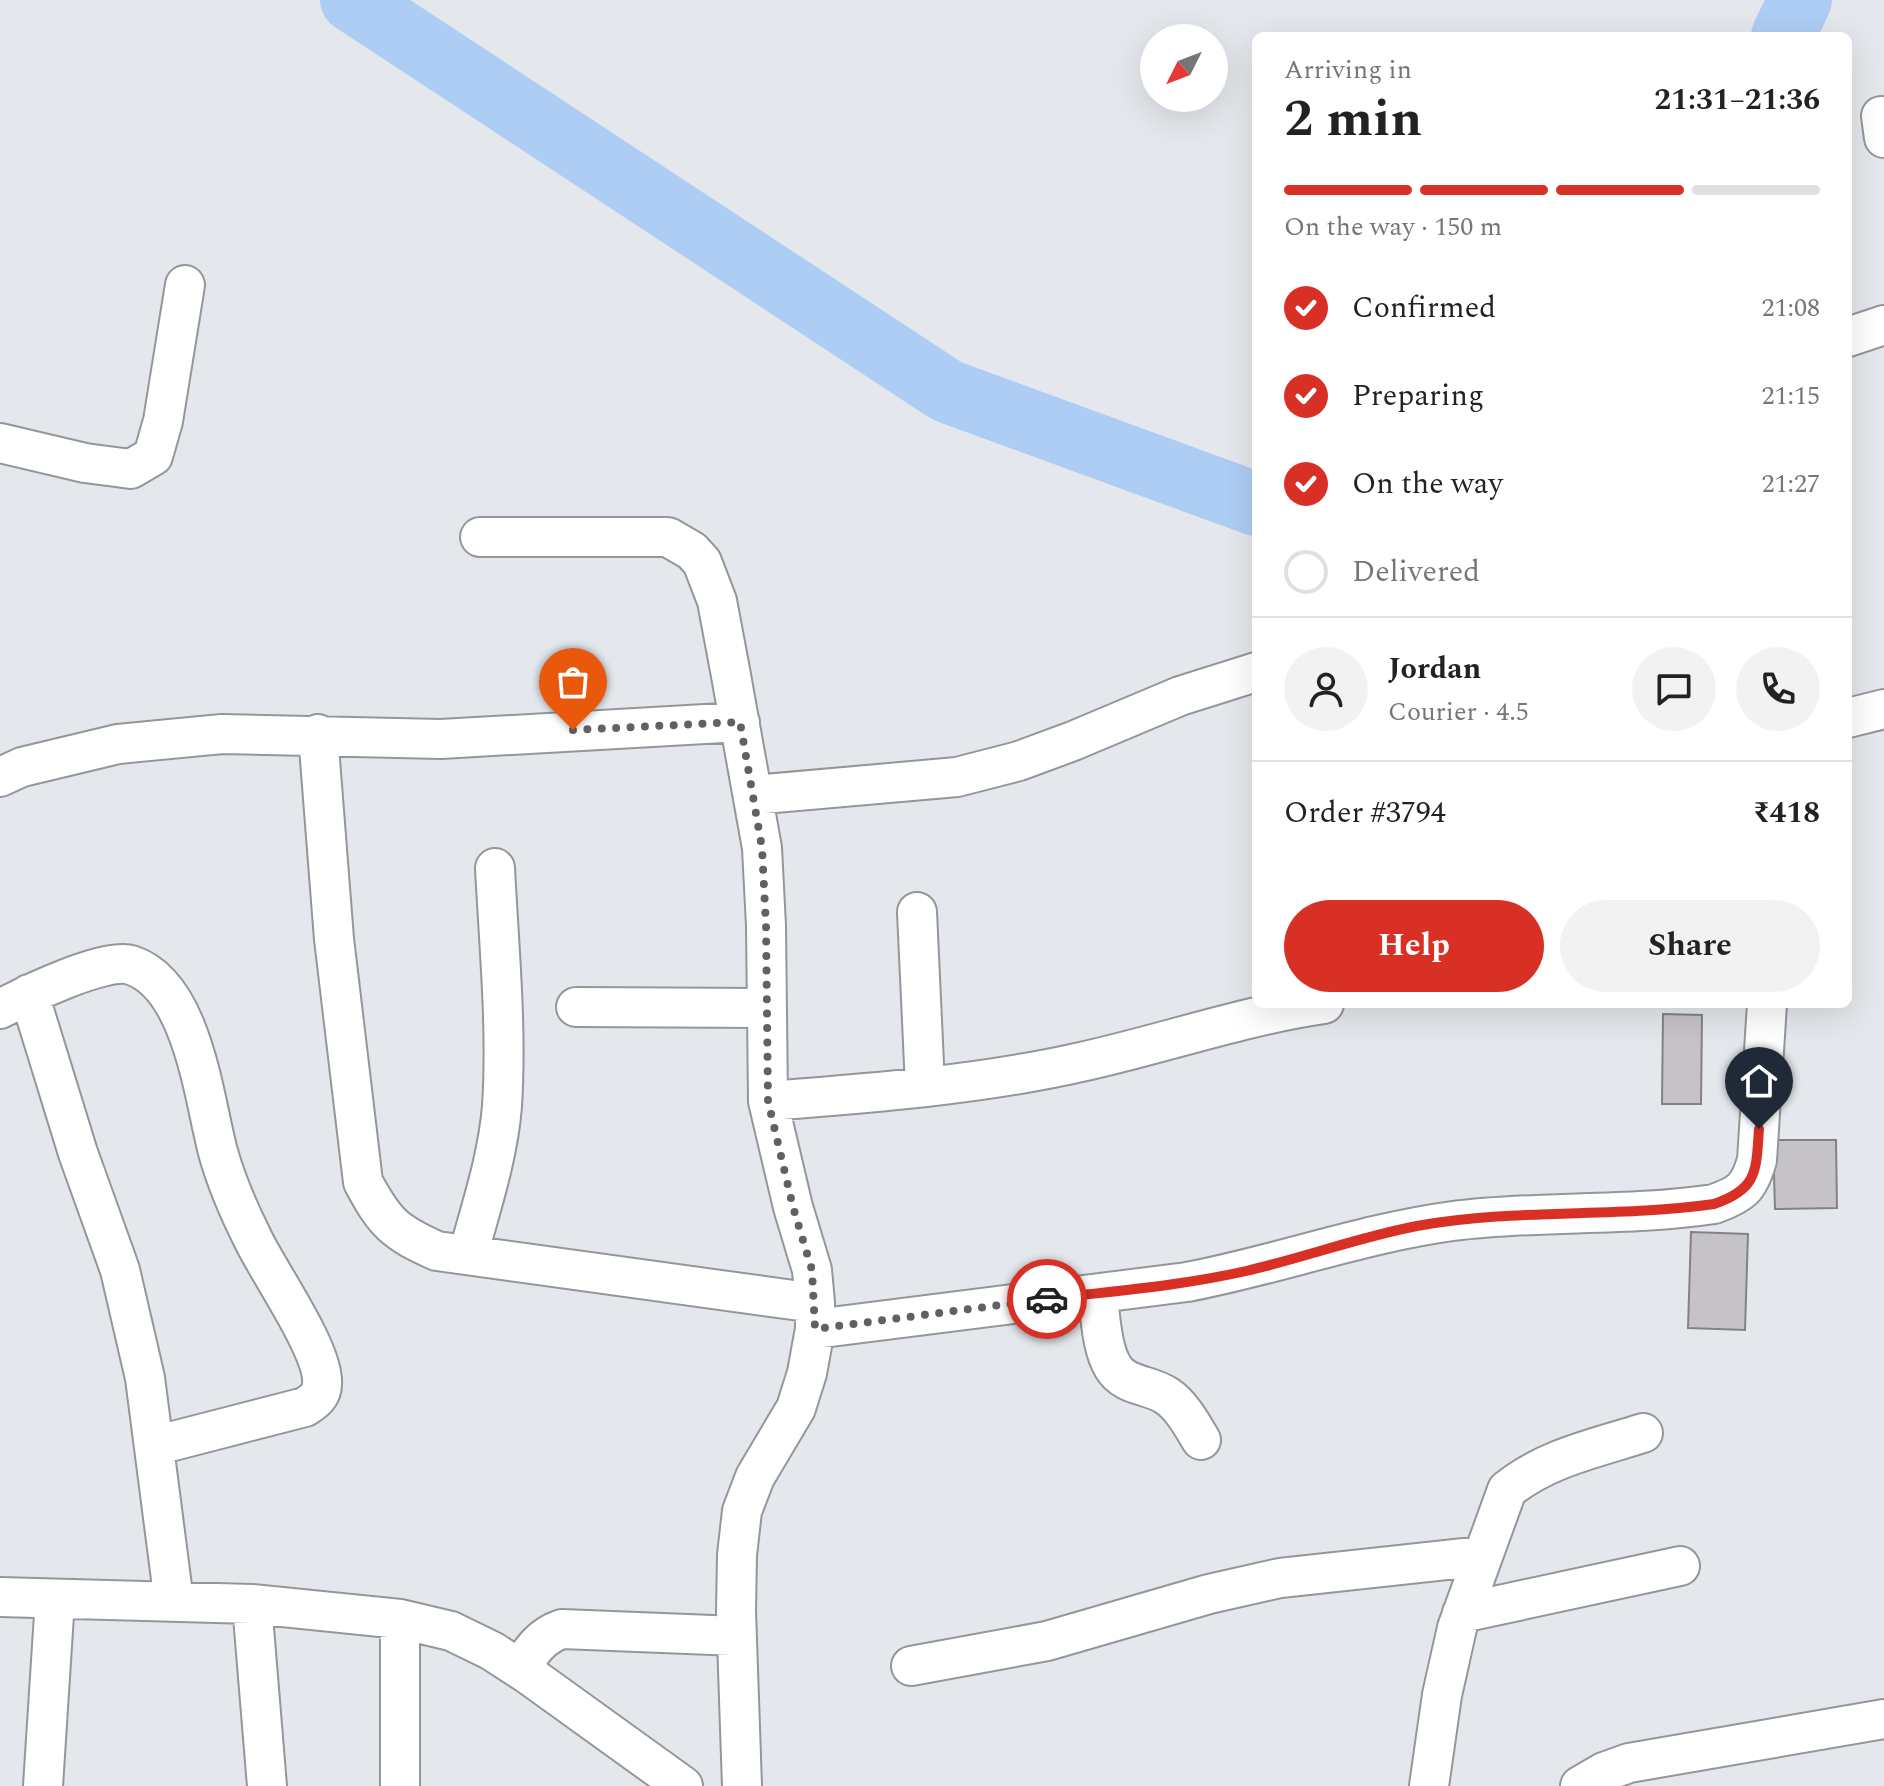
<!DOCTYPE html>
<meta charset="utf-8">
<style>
:root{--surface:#fff;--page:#f2f2f2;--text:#222;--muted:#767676;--line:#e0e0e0;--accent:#d93025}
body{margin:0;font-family:Spectral,serif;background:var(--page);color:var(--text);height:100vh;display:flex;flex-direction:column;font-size:30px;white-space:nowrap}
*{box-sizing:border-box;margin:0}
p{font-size:26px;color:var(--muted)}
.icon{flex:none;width:44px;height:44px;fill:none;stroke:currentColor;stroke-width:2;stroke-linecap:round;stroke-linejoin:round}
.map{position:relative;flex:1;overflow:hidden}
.drawer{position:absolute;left:1252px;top:32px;width:600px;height:976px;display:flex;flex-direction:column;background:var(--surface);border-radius:12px;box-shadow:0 8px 32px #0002}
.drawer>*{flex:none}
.needle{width:52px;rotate:228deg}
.tools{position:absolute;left:1140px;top:24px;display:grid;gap:16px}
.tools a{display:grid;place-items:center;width:88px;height:88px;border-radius:50%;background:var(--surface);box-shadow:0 8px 32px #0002;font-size:40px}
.pin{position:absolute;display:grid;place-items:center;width:68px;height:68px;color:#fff;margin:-82px -34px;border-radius:50% 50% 50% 0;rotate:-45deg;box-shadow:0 0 8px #0007}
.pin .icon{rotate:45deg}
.courier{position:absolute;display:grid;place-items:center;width:80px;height:80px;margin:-40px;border:6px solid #d93025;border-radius:50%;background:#fff;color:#222;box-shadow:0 2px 10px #0007}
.summary em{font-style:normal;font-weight:700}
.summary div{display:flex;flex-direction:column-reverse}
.summary{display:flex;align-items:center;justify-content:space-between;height:136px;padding:0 32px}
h1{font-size:52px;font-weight:700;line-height:60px}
.bar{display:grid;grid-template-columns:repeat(4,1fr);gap:12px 8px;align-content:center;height:96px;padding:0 32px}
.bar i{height:10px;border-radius:6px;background:var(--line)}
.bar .current{background:var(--accent)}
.bar p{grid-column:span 4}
.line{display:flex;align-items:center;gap:20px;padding:0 32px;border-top:2px solid var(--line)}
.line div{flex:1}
.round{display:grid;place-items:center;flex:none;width:84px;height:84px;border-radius:42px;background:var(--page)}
ol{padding:0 32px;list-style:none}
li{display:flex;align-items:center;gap:24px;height:88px}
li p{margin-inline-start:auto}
li .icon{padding:8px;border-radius:50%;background:var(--accent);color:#fff;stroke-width:4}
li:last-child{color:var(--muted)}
li i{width:44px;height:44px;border:4px solid var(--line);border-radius:50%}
.action{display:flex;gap:16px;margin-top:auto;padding:16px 32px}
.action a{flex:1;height:92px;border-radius:48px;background:var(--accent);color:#fff;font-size:32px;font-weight:700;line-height:92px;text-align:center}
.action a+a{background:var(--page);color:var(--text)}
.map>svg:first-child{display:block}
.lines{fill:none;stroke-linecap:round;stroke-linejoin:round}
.river{stroke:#aecdf4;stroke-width:64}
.building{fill:#c5c3c7;stroke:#858287;stroke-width:2}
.minor-casing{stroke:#93979a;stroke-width:42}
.minor{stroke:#fff;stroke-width:38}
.done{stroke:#5f6164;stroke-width:8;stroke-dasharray:0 14.4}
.route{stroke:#d93025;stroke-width:10}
</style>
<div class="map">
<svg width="1884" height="1786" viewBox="0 0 1884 1786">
<rect width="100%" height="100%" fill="#e4e8ec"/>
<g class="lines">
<path class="river" d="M352 0 947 391 1256 504
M1783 36 1800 0"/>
</g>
<path class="building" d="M1663 1014 1702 1015 1701 1104H1662Z
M1773 1140H1836L1837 1208 1775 1209Z
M1691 1232 1748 1234 1745 1330 1688 1328Z"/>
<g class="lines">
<defs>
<path id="minor" d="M1881 116 1884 138
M1848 337 1884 325
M0 443 85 463 131 469 153 456 163 421 185 285
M480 537H668L692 551 702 562 717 601 730 670 762 848 766 926 768 1101 793 1207 812 1270 815 1303V1329L807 1373 796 1408 755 1477 742 1511 737 1555 736 1611 742 1786
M1848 718 1884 709
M318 734 334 939 363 1182C385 1223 394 1232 437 1251L815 1303
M0 777 22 767 118 744 222 734 441 739 740 722
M753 795 957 777 1019 761 1073 741 1180 696 1256 672
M917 912 925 1086
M29 994 78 1153 120 1270 145 1378 174 1602
M576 1007 765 1008
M0 1009C25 996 105 957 131 965 193 985 204 1100 218 1152 226 1181 238 1209 252 1237 267 1270 325 1351 322 1384 322 1396 314 1401 305 1407L154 1446
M768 1101C872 1093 979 1085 1081 1062 1163 1044 1241 1016 1324 1004
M468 1255C481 1207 498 1157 502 1106 507 1028 499 947 495 868
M1097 1294C1101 1316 1101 1347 1113 1367 1125 1387 1150 1384 1167 1396 1182 1406 1192 1425 1201 1440
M815 1329 1187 1282C1277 1265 1363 1233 1453 1221 1540 1210 1628 1217 1714 1204 1742 1194 1749 1188 1757 1160L1767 1004
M0 1597 252 1604 400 1619 451 1631 492 1651 529 1675 683 1786
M252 1604 267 1786
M1462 1613 1680 1566
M911 1666 1047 1641 1209 1594 1280 1578 1483 1556
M520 1669C532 1650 541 1636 562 1629L737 1636
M43 1786 55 1599
M400 1786V1619
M1429 1786 1442 1695 1457 1628 1507 1490C1546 1458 1596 1448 1643 1433
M1580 1786 1604 1772 1629 1763 1884 1719"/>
</defs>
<use href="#minor" class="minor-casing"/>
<use href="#minor" class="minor"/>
</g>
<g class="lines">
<path class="done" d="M573 730 740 722 762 848 766 926 768 1101 793 1207 812 1270 815 1329 1047 1299"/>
<path class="route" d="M1047 1299C1113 1291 1181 1286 1246 1271 1303 1258 1359 1237 1417 1226 1515 1208 1616 1218 1714 1204 1758 1189 1756 1171 1759 1129"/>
</g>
</svg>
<div class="tools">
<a><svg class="needle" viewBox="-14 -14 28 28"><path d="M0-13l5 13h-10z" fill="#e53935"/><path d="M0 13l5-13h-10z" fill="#767676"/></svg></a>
</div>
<div class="pin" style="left:573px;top:730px;background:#ea580c"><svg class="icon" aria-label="bag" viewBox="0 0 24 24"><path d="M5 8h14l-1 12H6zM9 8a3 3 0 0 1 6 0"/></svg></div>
<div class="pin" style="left:1759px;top:1129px;background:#1f2937"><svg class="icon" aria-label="home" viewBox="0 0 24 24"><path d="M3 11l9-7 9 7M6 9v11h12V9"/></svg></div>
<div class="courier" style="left:1047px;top:1299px"><svg class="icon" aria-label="car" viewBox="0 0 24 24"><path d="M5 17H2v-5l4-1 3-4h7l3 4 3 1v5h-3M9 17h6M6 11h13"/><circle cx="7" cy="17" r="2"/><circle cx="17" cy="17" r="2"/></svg></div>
<section class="drawer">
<div class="summary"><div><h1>2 min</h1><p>Arriving in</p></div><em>21:31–21:36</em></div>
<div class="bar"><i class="current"></i><i class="current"></i><i class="current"></i><i></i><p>On the way · 150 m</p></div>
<ol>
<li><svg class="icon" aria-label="check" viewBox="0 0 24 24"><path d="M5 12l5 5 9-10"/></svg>Confirmed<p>21:08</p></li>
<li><svg class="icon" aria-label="check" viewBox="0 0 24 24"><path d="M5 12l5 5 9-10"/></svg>Preparing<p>21:15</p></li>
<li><svg class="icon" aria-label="check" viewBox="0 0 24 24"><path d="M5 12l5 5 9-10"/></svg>On the way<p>21:27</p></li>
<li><i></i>Delivered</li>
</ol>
<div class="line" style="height:144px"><a class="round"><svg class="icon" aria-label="person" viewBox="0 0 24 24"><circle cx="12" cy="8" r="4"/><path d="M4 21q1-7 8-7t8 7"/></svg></a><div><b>Jordan</b><p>Courier · 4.5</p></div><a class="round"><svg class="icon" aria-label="chat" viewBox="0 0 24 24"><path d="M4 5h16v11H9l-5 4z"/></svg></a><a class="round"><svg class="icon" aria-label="phone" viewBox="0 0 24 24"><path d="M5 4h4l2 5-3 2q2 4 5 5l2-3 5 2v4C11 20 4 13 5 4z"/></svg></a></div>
<div class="line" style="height:104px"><div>Order #3794</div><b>₹418</b></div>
<div class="action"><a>Help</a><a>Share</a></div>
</section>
</div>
